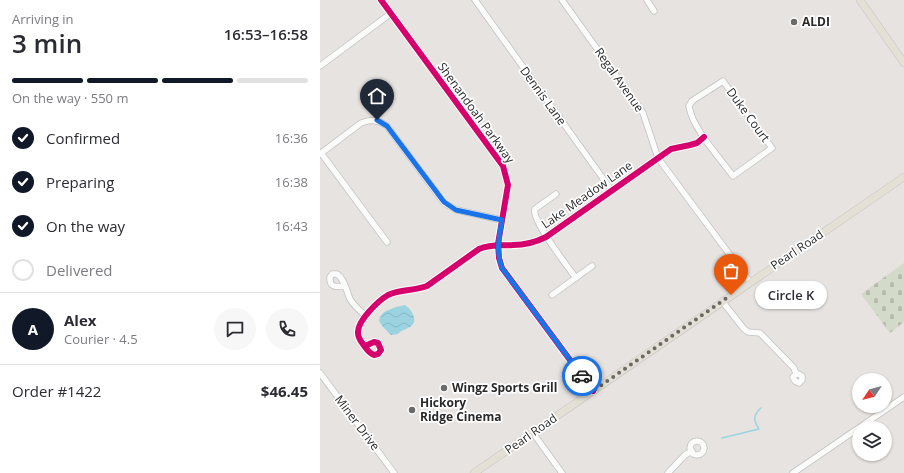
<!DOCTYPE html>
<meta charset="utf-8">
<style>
:root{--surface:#fff;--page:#f7f7f7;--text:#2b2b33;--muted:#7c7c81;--line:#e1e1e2;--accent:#111827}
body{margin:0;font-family:"Open Sans",sans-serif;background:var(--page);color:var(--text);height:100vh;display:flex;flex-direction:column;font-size:15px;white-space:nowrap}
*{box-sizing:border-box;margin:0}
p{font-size:13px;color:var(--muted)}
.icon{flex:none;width:22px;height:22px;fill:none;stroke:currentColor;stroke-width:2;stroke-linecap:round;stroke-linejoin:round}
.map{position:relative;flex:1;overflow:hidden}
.details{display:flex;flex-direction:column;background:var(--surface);width:320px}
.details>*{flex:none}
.needle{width:26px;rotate:235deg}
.controls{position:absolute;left:532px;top:373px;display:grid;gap:8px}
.controls a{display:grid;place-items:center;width:40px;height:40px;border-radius:50%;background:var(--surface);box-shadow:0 1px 3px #0004;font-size:20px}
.pin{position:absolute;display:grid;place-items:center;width:34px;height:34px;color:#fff;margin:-41px -17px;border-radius:50% 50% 50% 0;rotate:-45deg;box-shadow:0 0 4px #0007}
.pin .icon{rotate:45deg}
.courier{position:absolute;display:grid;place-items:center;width:40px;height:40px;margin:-20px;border:3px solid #1a73e8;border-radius:50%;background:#fff;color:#222;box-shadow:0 1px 5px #0007}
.bubble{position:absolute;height:28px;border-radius:14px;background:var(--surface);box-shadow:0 1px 3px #0004;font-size:13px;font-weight:600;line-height:28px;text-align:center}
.head em{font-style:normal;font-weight:600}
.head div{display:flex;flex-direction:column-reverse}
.head{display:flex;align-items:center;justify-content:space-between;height:68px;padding:0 12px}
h1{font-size:26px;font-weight:600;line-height:30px}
.bar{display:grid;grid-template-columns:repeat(4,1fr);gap:6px 4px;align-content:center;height:48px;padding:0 12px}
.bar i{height:5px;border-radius:3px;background:var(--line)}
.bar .selected{background:var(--accent)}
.bar p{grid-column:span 4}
.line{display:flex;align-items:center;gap:10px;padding:0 12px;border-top:1px solid var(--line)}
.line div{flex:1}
.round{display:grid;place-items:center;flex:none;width:42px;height:42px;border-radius:21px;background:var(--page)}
ol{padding:0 12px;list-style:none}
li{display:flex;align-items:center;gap:12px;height:44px}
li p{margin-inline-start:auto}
li .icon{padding:4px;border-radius:50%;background:var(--accent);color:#fff;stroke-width:4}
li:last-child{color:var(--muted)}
li i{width:22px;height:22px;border:2px solid var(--line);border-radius:50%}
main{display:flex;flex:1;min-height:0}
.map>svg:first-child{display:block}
.cemetery{fill:url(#cemetery-stones)}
.water{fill:url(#water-waves)}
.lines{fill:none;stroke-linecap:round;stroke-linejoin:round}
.stream{stroke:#9bd3e1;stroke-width:1.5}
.minor-casing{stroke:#c1c0c1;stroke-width:7}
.major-casing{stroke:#c3c2c1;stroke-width:8}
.minor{stroke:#fbfbfa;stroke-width:5.5}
.major{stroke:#e4e0d5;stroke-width:7}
.cycleway-casing{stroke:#fff;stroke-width:8}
.cycleway{stroke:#d6006c;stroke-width:6}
.done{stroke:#6c6a69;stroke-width:4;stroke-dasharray:0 7.2}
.route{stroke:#1a73e8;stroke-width:5}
.poi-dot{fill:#6c6a69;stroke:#fff;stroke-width:1.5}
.labels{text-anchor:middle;stroke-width:3.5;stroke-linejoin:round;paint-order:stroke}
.poi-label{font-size:12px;font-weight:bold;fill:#292929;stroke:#fff;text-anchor:start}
.street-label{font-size:12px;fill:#292929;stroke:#fff}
</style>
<main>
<section class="details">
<div class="head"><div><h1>3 min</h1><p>Arriving in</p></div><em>16:53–16:58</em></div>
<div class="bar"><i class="selected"></i><i class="selected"></i><i class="selected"></i><i></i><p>On the way · 550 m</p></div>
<ol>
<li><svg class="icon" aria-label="check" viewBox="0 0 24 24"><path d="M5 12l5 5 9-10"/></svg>Confirmed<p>16:36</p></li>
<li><svg class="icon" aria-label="check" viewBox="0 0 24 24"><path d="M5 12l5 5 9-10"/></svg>Preparing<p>16:38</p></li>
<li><svg class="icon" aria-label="check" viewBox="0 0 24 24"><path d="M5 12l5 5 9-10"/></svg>On the way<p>16:43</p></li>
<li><i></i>Delivered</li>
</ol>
<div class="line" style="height:72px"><b class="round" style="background:var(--accent);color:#fff">A</b><div><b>Alex</b><p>Courier · 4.5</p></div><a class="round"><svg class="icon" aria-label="chat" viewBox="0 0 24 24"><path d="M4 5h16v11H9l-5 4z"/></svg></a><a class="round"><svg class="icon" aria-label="phone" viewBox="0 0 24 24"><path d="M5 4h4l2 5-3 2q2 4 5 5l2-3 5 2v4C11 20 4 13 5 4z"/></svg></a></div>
<div class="line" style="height:52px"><div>Order #1422</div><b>$46.45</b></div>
</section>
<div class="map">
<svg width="584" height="473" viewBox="0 0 584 473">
<defs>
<pattern id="cemetery-stones" width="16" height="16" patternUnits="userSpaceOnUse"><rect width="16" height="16" fill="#d4dac9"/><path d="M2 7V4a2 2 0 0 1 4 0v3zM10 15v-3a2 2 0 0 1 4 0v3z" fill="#b6bbad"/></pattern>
<pattern id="water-waves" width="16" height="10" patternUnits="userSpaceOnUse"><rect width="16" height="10" fill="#9bd3e1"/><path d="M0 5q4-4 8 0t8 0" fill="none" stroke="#86b5c1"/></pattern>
</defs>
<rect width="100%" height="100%" fill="#e7e3e0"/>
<path class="cemetery" d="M584 263V322L570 333 541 294Z"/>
<path class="water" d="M85 305C92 310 99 321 90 327 85 330 81 330 78 334L71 335 63 327 59 321C61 309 75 308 85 305Z"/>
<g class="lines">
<path class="stream" d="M439 429C433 420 433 415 441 408
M402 438 439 429"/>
<defs>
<path id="minor" d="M61 0 183 166 188 185 178 244 179 258 182 268 273 391
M155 0 292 191
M242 0 323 113 338 158 430 282
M327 0 334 11
M0 66 70 14
M403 81 452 148 413 176C399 157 372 128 369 106L372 101Z
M1 153 67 242
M0 154 41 123C52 119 58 120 67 126L124 203 137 210 182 220
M236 194 215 209C211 220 248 267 256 278
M25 286C17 287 9 288 10 277L12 274H17C25 280 26 290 30 299 34 306 40 311 46 316
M232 295 272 266
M402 301 424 329 428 332 440 333 474 368 476 374 473 377 475 381 479 383 482 380V376L478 374H476
M45 346 54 342 58 343 61 350 58 354 54 355C49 353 48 351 45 347 42 342 38 339 38 333 37 321 58 301 68 295 80 289 94 291 107 286L159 249C171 244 180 246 193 245 204 245 216 242 226 237L351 149 370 145 377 143 384 137
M0 373 74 473
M213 433 242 473
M370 448a7 7 0 1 1 14 0a7 7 0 1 1-14 0Z
M348 473 365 455 372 451
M473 473 584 397"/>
<path id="major" d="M540 0 584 63
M154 473 584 177"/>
</defs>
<use href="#minor" class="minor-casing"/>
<use href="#major" class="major-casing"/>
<use href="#minor" class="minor"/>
<use href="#major" class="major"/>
<defs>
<path id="cycleway" d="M61 0 183 166 188 185 178 244 179 258 182 268 273 391
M45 346 54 342 58 343 61 350 58 354 54 355C49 353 48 351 45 347 42 342 38 339 38 333 37 321 58 301 68 295 80 289 94 291 107 286L159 249C171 244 180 246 193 245 204 245 216 242 226 237L351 149 370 145 377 143 384 137"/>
</defs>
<use href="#cycleway" class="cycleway-casing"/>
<use href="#cycleway" class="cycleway"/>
</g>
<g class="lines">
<path class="done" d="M262 376 273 391 411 295"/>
<path class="route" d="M57 120 67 126 124 202 136 210 182 220C179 237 176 251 182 268L262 376"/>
</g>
<g class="poi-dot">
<circle cx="474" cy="22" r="4"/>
<circle cx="124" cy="388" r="4"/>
<circle cx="92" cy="410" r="4"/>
</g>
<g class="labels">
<g class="poi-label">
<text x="482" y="26">ALDI</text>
<text x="132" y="392">Wingz Sports Grill</text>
<text x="100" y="407">Hickory<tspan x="100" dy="14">Ridge Cinema</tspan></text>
</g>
<g class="street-label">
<text transform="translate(299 80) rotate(55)" y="4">Regal Avenue</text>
<text transform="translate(223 96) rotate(54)" y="4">Dennis Lane</text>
<text transform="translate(156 113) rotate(54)" y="4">Shenandoah Parkway</text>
<text transform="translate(428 115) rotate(54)" y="4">Duke Court</text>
<text transform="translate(267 195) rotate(-35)" y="4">Lake Meadow Lane</text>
<text transform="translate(477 250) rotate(-34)" y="4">Pearl Road</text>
<text transform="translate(37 423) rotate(53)" y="4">Miner Drive</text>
<text transform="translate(211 434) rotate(-35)" y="4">Pearl Road</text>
</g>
</g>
</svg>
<div class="controls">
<a><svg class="needle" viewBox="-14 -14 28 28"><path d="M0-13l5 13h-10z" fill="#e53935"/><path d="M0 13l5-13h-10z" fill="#7c7c81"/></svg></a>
<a><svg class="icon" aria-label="layers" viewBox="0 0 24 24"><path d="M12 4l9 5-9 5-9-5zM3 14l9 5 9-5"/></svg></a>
</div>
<div class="pin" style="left:411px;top:295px;background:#ea580c"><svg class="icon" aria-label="bag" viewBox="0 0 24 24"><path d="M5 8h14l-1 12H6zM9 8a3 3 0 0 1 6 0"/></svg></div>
<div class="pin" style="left:57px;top:120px;background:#1f2937"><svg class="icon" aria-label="home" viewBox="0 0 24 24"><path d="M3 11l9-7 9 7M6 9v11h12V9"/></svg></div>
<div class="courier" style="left:262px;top:376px"><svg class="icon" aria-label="car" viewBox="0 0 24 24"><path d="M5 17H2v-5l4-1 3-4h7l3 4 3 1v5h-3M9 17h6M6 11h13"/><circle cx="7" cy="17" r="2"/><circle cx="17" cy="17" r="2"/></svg></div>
<div class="bubble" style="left:435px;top:281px;width:72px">Circle K</div>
</div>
</main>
